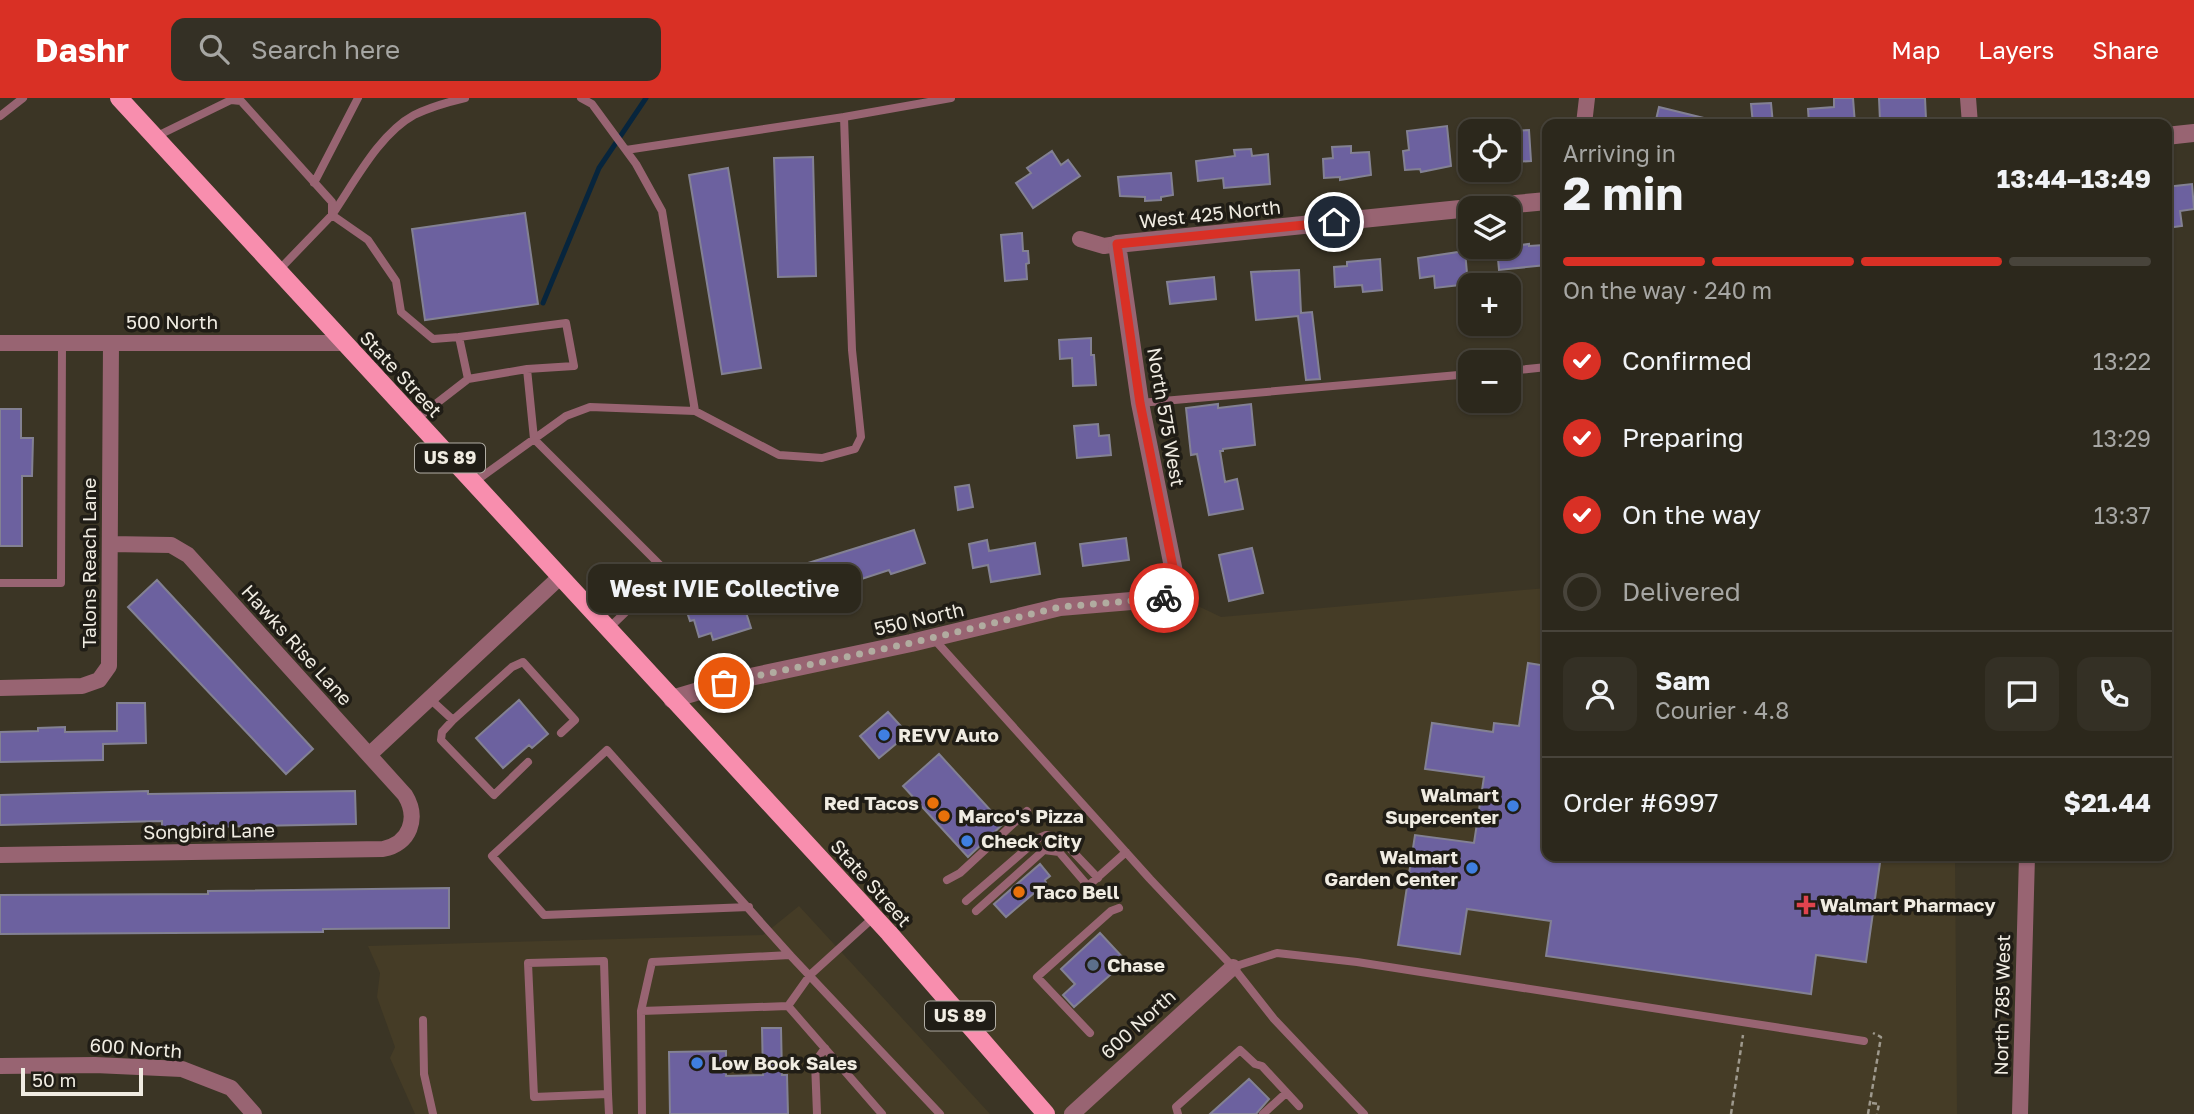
<!DOCTYPE html>
<meta charset="utf-8">
<style>
:root{--surface:#2c281c;--page:#343025;--text:#f1f3f6;--muted:#a6a6a3;--line:#48443b;--accent:#d93025}
body{margin:0;font-family:"Golos Text",sans-serif;background:var(--page);color:var(--text);height:100vh;display:flex;flex-direction:column;font-size:26px;white-space:nowrap}
*{box-sizing:border-box;margin:0}
p{font-size:23px;color:var(--muted)}
.icon{flex:none;width:38px;height:38px;fill:none;stroke:currentColor;stroke-width:2;stroke-linecap:round;stroke-linejoin:round}
.map{position:relative;flex:1;overflow:hidden}
.sheet{position:absolute;left:1542px;top:21px;width:630px;height:742px;display:flex;flex-direction:column;background:var(--surface);border-radius:14px;box-shadow:0 2px 5px #0004,0 0 0 2px var(--line)}
.sheet>*{flex:none}
.buttons{position:absolute;left:1458px;top:21px;display:grid;gap:14px}
.buttons a{display:grid;place-items:center;width:63px;height:63px;border-radius:14px;background:var(--surface);box-shadow:0 2px 5px #0004,0 0 0 2px var(--line);font-size:35px}
.scale{position:absolute;left:21px;bottom:18px;width:122px;box-sizing:border-box;padding-left:7px;border:4px solid #f0ece2;border-top:0;font-size:19px;line-height:24px;white-space:nowrap;color:#f0ece2;-webkit-text-stroke:5px #201d16;paint-order:stroke}
.pin{position:absolute;display:grid;place-items:center;width:60px;height:60px;color:#fff;margin:-30px;border:4px solid #fff;border-radius:50%;box-shadow:0 2px 7px #0007}
.courier{position:absolute;display:grid;place-items:center;width:70px;height:70px;margin:-35px;border:5px solid #d93025;border-radius:50%;background:#fff;color:#222;box-shadow:0 2px 9px #0007}
.bubble{position:absolute;height:49px;border-radius:14px;background:var(--surface);box-shadow:0 2px 5px #0004,0 0 0 2px var(--line);font-size:23px;font-weight:700;line-height:49px;text-align:center}
.headline em{font-style:normal;font-weight:700}
.headline div{display:flex;flex-direction:column-reverse}
.headline{display:flex;align-items:center;justify-content:space-between;height:119px;padding:0 21px}
h1{font-size:46px;font-weight:700;line-height:52px}
.bar{display:grid;grid-template-columns:repeat(4,1fr);gap:10px 7px;align-content:center;height:84px;padding:0 21px}
.bar i{height:9px;border-radius:5px;background:var(--line)}
.bar .selected{background:var(--accent)}
.bar p{grid-column:span 4}
.line{display:flex;align-items:center;gap:18px;padding:0 21px;border-top:2px solid var(--line)}
.line div{flex:1}
.round{display:grid;place-items:center;flex:none;width:74px;height:74px;border-radius:14px;background:var(--page)}
ol{padding:0 21px;list-style:none}
li{display:flex;align-items:center;gap:21px;height:77px}
li p{margin-inline-start:auto}
li .icon{padding:7px;border-radius:50%;background:var(--accent);color:#fff;stroke-width:4}
li:last-child{color:var(--muted)}
li i{width:38px;height:38px;border:4px solid var(--line);border-radius:50%}
header{display:flex;align-items:center;gap:42px;box-sizing:border-box;height:98px;padding:0 35px;background:var(--accent);color:#fff}
header strong{font-size:33px}
nav{display:flex;gap:38px;margin-inline-start:auto;font-size:24px}
.search{width:490px;height:63px;background:var(--page);display:flex;align-items:center;gap:18px;box-sizing:border-box;padding:0 24px;border-radius:14px;color:var(--muted);font-size:26px}
.map>svg:first-child{display:block}
.built{fill:#453c26}
.lines{fill:none;stroke-linecap:round;stroke-linejoin:round}
.stream{stroke:#07253d;stroke-width:5}
.building{fill:#6c619f;stroke:#838193;stroke-width:2}
.path{stroke:#9e998d;stroke-width:2.5;stroke-dasharray:5 3.5;stroke-linecap:butt}
.service{stroke:#986472;stroke-width:8}
.minor{stroke:#986472;stroke-width:16}
.tertiary{stroke:#986472;stroke-width:18}
.primary{stroke:#f88eae;stroke-width:18}
.done{stroke:#b1aca0;stroke-width:7;stroke-dasharray:0 12.6}
.route{stroke:#d93025;stroke-width:9}
.shop-dot{fill:#3f7fe0;stroke:#201d16;stroke-width:2.5}
.food-dot{fill:#e8710a;stroke:#201d16;stroke-width:2.5}
.health-dot{fill:#e0444e;stroke:#201d16;stroke-width:2.5}
.service-dot{fill:#5c6f8a;stroke:#201d16;stroke-width:2.5}
.labels{text-anchor:middle;stroke-width:7;stroke-linejoin:round;paint-order:stroke}
.shield{fill:#201d16;stroke:#b2aea5;stroke-width:2}
.shield-label{font-size:18px;font-weight:bold;fill:#f0ece2}
.street-label{font-size:19px;fill:#f0ece2;stroke:#201d16}
.poi-label{font-size:19px;font-weight:bold;fill:#f0ece2;stroke:#201d16;text-anchor:start}
</style>
<header>
<strong>Dashr</strong>
<div class="search"><svg class="icon" aria-label="search" viewBox="0 0 24 24"><circle cx="10" cy="10" r="6"/><path d="M15 15l6 6"/></svg>Search here</div>
<nav><a>Map</a><a>Layers</a><a>Share</a></nav>
</header>
<div class="map">
<svg width="2194" height="1016" viewBox="0 0 2194 1016">
<rect width="100%" height="100%" fill="#3b3525"/>
<path class="built" d="M1547 490V758H1955L1957 1016H1047L672 601 1060 509 1179 499 1221 519Z
M799 808 990 1016H415L390 960 395 949 377 899 380 875 368 848 763 837Z"/>
<g class="lines">
<path class="stream" d="M543 205 599 70 646 0"/>
</g>
<path class="building" d="M1834 0H1853L1855 26H1809L1808 11 1834 9Z
M1879 0H1925L1926 21 1880 23Z
M1771 5 1773 26H1753L1751 6Z
M1659 9 1708 21 1707 26H1655Z
M1447 28 1451 68 1421 74 1420 71 1405 72 1403 53 1409 52 1407 33Z
M1529 32 1531 63 1513 64V57H1508V33Z
M1351 48V55L1369 54 1371 77 1340 82V79L1324 80 1323 61 1333 60 1332 49Z
M1251 51 1252 58 1268 56 1270 86 1224 90 1223 80 1198 83 1196 63 1235 58 1234 52Z
M1052 53 1061 67 1068 62 1080 78 1033 110 1016 85 1031 75 1027 70Z
M813 59 816 178 778 179 774 60Z
M728 70 761 270 722 276 689 77Z
M1171 75 1173 97 1161 99V102L1145 103V99L1120 98 1118 79Z
M2192 86 2194 111 2180 113 2182 128 2166 130V89Z
M525 115 538 206 425 222 412 131Z
M1022 135 1023 153H1028L1029 165 1026 166 1027 181 1005 183 1001 137Z
M1529 146V148L1544 147 1546 167 1499 172 1497 150Z
M1465 153 1468 186 1435 190 1434 178 1420 180 1418 160Z
M1380 161 1382 192 1363 194 1362 187 1335 189 1334 169 1347 168V164Z
M1299 172 1301 215 1312 214 1320 281 1306 282 1298 218 1256 222 1251 174Z
M1214 179 1216 201 1170 206 1167 184Z
M1091 240V257H1094L1096 287 1073 288 1072 260 1060 261 1059 242Z
M1218 306V310L1251 306 1255 347 1223 351V353H1220L1225 384 1237 381 1243 411 1209 417 1197 356 1191 357 1186 310Z
M0 311H21V340H33L32 378H22V448H0Z
M1098 326 1099 338 1109 337 1111 357 1077 360 1074 328Z
M969 387 973 409 958 412 955 389Z
M914 432 925 465 891 476 889 472 837 489 835 485 798 497 789 471Z
M1126 440 1129 462 1083 468 1080 446Z
M987 442 989 453 1035 445 1040 476 991 484 988 467 973 470 969 446Z
M1252 450 1263 495 1229 503 1219 457Z
M157 482 313 651 286 676 128 509Z
M738 489 751 530 713 542 711 535 699 539 694 522 690 523 684 505Z
M1528 565 1547 568V758H1881L1866 864 1816 857 1811 896 1546 858 1551 823 1467 811 1460 856 1398 847 1415 737 1474 745 1484 679 1425 671 1432 625 1493 634 1494 625 1519 628Z
M519 602 548 636 532 650 529 647 503 670 476 640Z
M117 605H145L146 645 103 646V662L0 664V634L38 633V630L65 629V634L117 633Z
M888 614 908 636 879 660 860 638Z
M939 656 1003 726 968 759 903 688Z
M148 693V696L355 693 356 726 162 730V723L0 727V697Z
M1040 766 1050 778 1045 782 1046 785 1006 819 994 806Z
M449 790V830L323 831V834L0 836V797L208 796V793Z
M1100 835 1126 863 1074 909 1063 897 1075 886 1061 871Z
M762 930H781L782 977H787L788 1016H670L669 954 726 953V978L763 977Z
M1249 981 1269 1001 1256 1016H1210Z"/>
<g class="lines">
<path class="path" d="M1872 1005 1879 1006 1877 1016
M1731 1016 1743 937
M1868 1016 1881 939 1873 935"/>
<path class="service" d="M0 18 23 0
M844 19 951 0
M155 39 231 2 241 3 332 104V117L278 173
M626 52 844 19 852 252 861 339 855 351 822 360 779 357 695 313
M314 85 358 0
M459 239 566 225 574 268 527 271 468 281
M527 271 534 341 667 474 608 531
M1508 273 1547 269
M1140 305 1470 276
M415 322 468 281 459 239 433 241 401 214 396 183 368 142 332 117C354 85 379 36 414 17 430 9 448 4 465 0
M473 385 566 318 590 309 695 313 662 113 636 66 592 6 581 0
M0 485H61L62 245
M934 541 1150 781 1233 869 1274 921 1364 1016
M429 600 453 622 442 634 441 642 494 697 528 664
M453 622 512 569 523 564 575 622 561 635
M947 782 960 775 1027 713
M966 803 1039 740 1046 737 1059 739 1098 780
M749 809 544 817 492 758 607 652 790 857 940 1016
M976 813 1044 752 1059 754 1088 788 1126 754
M1233 869 1277 855 1357 864 1864 943
M788 908 882 1016
M641 913 652 864 790 857
M423 922 424 976 433 1016
M1090 935 1037 879 1111 813 1119 810
M608 996 534 999 528 865 604 863 608 996 609 1016
M642 1016 641 913 788 908 810 877 874 819
M817 1016 815 964 825 950
M1178 1016 1176 1009 1240 952 1255 966 1262 968 1299 1008
M1263 1016 1286 995"/>
<path class="minor" d="M1968 0 1970 26
M1584 26 1587 0
M1080 141 1104 148 1117 146
M0 245H344
M0 590 82 588 99 582 109 568 111 245
M369 657 560 479
M0 757 383 751C410 746 419 720 405 697L188 457 171 447 110 446
M0 968 95 967 182 971 231 990 254 1016
M1072 1016 1233 869
M2020 1016 2027 758"/>
<path class="tertiary" d="M2166 38 2194 35
M1472 110 1547 103
M672 601 736 582 911 545 1060 509 1179 499 1140 305 1117 146 1470 110"/>
<path class="primary" d="M119 0 889 835 1046 1016"/>
</g>
<g class="lines">
<path class="done" d="M724 585 911 545 1060 509 1164 500"/>
<path class="route" d="M1164 500 1179 499 1140 305 1117 146 1334 124"/>
</g>
<g class="shop-dot">
<circle cx="884" cy="637" r="7"/>
<circle cx="1513" cy="708" r="7"/>
<circle cx="967" cy="743" r="7"/>
<circle cx="1472" cy="770" r="7"/>
<circle cx="697" cy="965" r="7"/>
</g>
<g class="food-dot">
<circle cx="933" cy="705" r="7"/>
<circle cx="944" cy="718" r="7"/>
<circle cx="1019" cy="794" r="7"/>
</g>
<path class="health-dot" d="M1802.5 796.5h7v7h7v7h-7v7h-7v-7h-7v-7h7z"/>
<circle class="service-dot" cx="1093" cy="867" r="7"/>
<g class="labels">
<g class="shield">
<rect x="415" y="345.5" width="70" height="29" rx="5"/>
<rect x="925" y="903.5" width="70" height="29" rx="5"/>
</g>
<g class="shield-label">
<text x="450" y="366">US 89</text>
<text x="960" y="924">US 89</text>
</g>
<g class="street-label">
<text transform="translate(1210 116) rotate(-6)" y="7">West 425 North</text>
<text x="172" y="231">500 North</text>
<text transform="translate(401 276) rotate(47)" y="7">State Street</text>
<text transform="translate(1166 319) rotate(80)" y="7">North 575 West</text>
<text transform="translate(89 465) rotate(-90)" y="7">Talons Reach Lane</text>
<text transform="translate(919 521) rotate(-13)" y="7">550 North</text>
<text transform="translate(297 547) rotate(48)" y="7">Hawks Rise Lane</text>
<text transform="translate(209 733) rotate(-1)" y="7">Songbird Lane</text>
<text transform="translate(871 785) rotate(48)" y="7">State Street</text>
<text transform="translate(2002 907) rotate(-89)" y="7">North 785 West</text>
<text transform="translate(1138 926) rotate(-42)" y="7">600 North</text>
<text transform="translate(136 950) rotate(4)" y="7">600 North</text>
</g>
<g class="poi-label">
<text x="898" y="644">REVV Auto</text>
<text x="1499" y="704" text-anchor="end">Walmart<tspan x="1499" dy="22">Supercenter</tspan></text>
<text x="919" y="712" text-anchor="end">Red Tacos</text>
<text x="958" y="725">Marco's Pizza</text>
<text x="981" y="750">Check City</text>
<text x="1458" y="766" text-anchor="end">Walmart<tspan x="1458" dy="22">Garden Center</tspan></text>
<text x="1033" y="801">Taco Bell</text>
<text x="1820" y="814">Walmart Pharmacy</text>
<text x="1107" y="874">Chase</text>
<text x="711" y="972">Low Book Sales</text>
</g>
</g>
</svg>
<div class="buttons">
<a><svg class="icon" aria-label="locate" viewBox="0 0 24 24"><circle cx="12" cy="12" r="6"/><path d="M12 2v4M12 18v4M2 12h4M18 12h4"/></svg></a>
<a><svg class="icon" aria-label="layers" viewBox="0 0 24 24"><path d="M12 4l9 5-9 5-9-5zM3 14l9 5 9-5"/></svg></a>
<a>+</a>
<a>−</a>
</div>
<div class="scale">50 m</div>
<div class="pin" style="left:724px;top:585px;background:#ea580c"><svg class="icon" aria-label="bag" viewBox="0 0 24 24"><path d="M5 8h14l-1 12H6zM9 8a3 3 0 0 1 6 0"/></svg></div>
<div class="pin" style="left:1334px;top:124px;background:#1f2937"><svg class="icon" aria-label="home" viewBox="0 0 24 24"><path d="M3 11l9-7 9 7M6 9v11h12V9"/></svg></div>
<div class="courier" style="left:1164px;top:500px"><svg class="icon" aria-label="bike" viewBox="0 0 24 24"><circle cx="6" cy="16" r="4"/><circle cx="18" cy="16" r="4"/><path d="M6 16l4-8h5l3 8M10 8l3 8H6M13 5h3"/></svg></div>
<div class="bubble" style="left:588px;top:466px;width:273px">West IVIE Collective</div>
<section class="sheet">
<div class="headline"><div><h1>2 min</h1><p>Arriving in</p></div><em>13:44–13:49</em></div>
<div class="bar"><i class="selected"></i><i class="selected"></i><i class="selected"></i><i></i><p>On the way · 240 m</p></div>
<ol>
<li><svg class="icon" aria-label="check" viewBox="0 0 24 24"><path d="M5 12l5 5 9-10"/></svg>Confirmed<p>13:22</p></li>
<li><svg class="icon" aria-label="check" viewBox="0 0 24 24"><path d="M5 12l5 5 9-10"/></svg>Preparing<p>13:29</p></li>
<li><svg class="icon" aria-label="check" viewBox="0 0 24 24"><path d="M5 12l5 5 9-10"/></svg>On the way<p>13:37</p></li>
<li><i></i>Delivered</li>
</ol>
<div class="line" style="height:126px"><a class="round"><svg class="icon" aria-label="person" viewBox="0 0 24 24"><circle cx="12" cy="8" r="4"/><path d="M4 21q1-7 8-7t8 7"/></svg></a><div><b>Sam</b><p>Courier · 4.8</p></div><a class="round"><svg class="icon" aria-label="chat" viewBox="0 0 24 24"><path d="M4 5h16v11H9l-5 4z"/></svg></a><a class="round"><svg class="icon" aria-label="phone" viewBox="0 0 24 24"><path d="M5 4h4l2 5-3 2q2 4 5 5l2-3 5 2v4C11 20 4 13 5 4z"/></svg></a></div>
<div class="line" style="height:91px"><div>Order #6997</div><b>$21.44</b></div>
</section>
</div>
